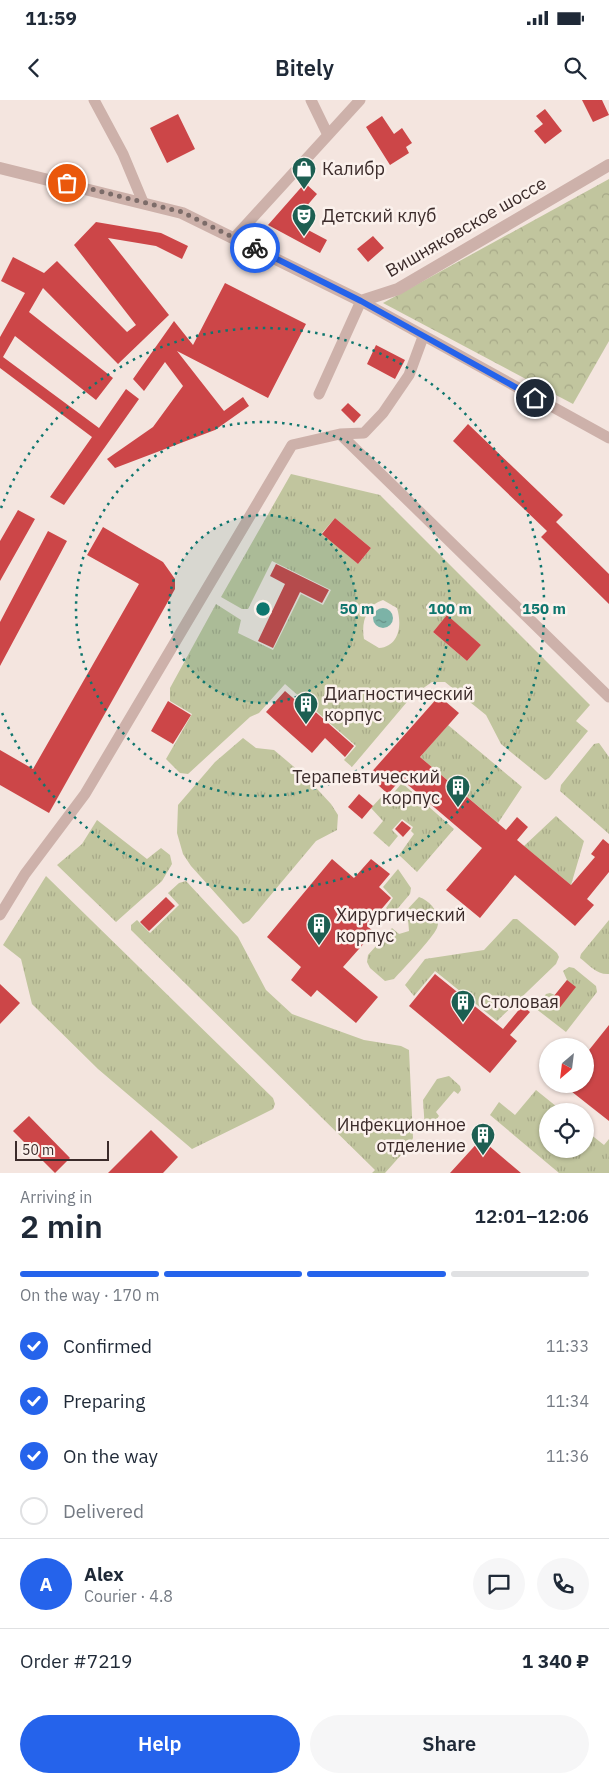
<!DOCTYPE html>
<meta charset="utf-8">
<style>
:root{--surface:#fff;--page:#f6f6f7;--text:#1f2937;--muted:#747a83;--line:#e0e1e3;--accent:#2563eb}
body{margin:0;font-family:"IBM Plex Sans",sans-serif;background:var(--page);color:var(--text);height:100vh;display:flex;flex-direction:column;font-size:19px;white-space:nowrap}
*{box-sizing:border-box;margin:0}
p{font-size:16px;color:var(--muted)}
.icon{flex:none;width:28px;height:28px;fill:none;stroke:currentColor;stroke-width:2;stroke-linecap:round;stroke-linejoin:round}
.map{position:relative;height:1073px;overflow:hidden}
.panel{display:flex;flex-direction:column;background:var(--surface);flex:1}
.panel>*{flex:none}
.needle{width:32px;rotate:208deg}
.fabs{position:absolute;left:539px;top:938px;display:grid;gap:10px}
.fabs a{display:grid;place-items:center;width:55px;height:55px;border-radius:50%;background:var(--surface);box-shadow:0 1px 4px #0004;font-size:25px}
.scale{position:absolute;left:15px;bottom:12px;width:94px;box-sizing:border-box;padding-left:5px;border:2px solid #3b2b2a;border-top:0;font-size:14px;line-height:18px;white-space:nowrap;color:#3b2b2a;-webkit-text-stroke:4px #fbf1ec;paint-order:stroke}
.pin{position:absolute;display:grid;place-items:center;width:42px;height:42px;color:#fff;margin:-21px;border:2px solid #fff;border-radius:50%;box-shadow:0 1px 5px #0007}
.courier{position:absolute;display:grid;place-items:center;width:50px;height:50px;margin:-25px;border:4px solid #2563eb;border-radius:50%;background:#fff;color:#222;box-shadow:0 1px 6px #0007}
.overview em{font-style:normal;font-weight:600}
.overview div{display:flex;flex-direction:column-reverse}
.overview{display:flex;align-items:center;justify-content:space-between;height:85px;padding:0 20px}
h1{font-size:32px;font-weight:600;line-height:38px}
.bar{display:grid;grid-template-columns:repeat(4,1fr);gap:8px 5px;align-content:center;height:60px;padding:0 20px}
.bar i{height:6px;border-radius:4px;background:var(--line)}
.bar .on{background:var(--accent)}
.bar p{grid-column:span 4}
.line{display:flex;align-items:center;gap:12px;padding:0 20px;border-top:1px solid var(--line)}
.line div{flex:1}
.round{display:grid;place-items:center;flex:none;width:52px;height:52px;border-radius:26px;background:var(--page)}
ol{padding:0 20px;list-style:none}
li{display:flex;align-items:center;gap:15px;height:55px}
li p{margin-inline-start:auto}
li .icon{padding:5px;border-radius:50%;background:var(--accent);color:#fff;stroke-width:4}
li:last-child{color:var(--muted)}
li i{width:28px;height:28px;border:2px solid var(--line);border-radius:50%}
.cta{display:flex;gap:10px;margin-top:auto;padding:10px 20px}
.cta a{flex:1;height:58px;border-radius:30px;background:var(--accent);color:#fff;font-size:20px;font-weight:600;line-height:58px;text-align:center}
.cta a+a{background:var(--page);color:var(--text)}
.status{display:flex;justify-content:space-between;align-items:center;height:35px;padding:0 25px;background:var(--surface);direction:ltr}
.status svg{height:14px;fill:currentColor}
header{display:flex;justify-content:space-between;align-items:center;height:65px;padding:0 20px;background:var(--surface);font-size:22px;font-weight:600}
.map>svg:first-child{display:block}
.grass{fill:url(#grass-tufts);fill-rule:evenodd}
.forest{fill:url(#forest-crowns)}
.water{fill:url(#water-ripples)}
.building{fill:#cc4648}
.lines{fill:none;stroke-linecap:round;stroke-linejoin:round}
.minor{stroke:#cdb1aa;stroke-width:11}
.tertiary{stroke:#cdb1aa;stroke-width:12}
.done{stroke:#7c6c69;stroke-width:5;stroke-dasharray:0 9}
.route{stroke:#2563eb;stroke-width:6}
.ring{fill:none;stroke:#0f766e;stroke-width:2.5;stroke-dasharray:2.5 5}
.labels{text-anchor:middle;stroke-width:5;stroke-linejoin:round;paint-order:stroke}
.poi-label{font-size:18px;fill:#3b2b2a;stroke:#fbf1ec;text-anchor:start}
.street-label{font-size:18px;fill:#3b2b2a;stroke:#fbf1ec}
.centre{fill:#0f766e;stroke:#fbf1ec;stroke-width:2.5}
.ring-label{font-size:15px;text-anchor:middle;font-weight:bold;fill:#0f766e;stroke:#fbf1ec;stroke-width:5;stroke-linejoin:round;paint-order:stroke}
</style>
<div class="status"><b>11:59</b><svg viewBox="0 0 49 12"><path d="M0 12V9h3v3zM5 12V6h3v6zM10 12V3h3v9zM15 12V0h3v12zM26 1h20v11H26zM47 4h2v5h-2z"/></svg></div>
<header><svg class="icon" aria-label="back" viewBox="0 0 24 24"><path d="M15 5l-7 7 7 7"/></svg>Bitely<svg class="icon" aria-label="search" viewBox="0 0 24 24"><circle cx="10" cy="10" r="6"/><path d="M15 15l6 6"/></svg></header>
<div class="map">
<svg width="609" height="1073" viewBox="0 0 609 1073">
<defs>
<pattern id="grass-tufts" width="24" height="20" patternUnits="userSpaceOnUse" patternTransform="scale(1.25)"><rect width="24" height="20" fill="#c1c59e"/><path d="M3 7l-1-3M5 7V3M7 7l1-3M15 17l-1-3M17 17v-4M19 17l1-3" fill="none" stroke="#a7a988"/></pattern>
<pattern id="forest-crowns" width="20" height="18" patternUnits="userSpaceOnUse" patternTransform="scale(1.25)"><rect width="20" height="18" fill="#c1c59e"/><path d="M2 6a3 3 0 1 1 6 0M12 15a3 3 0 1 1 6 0" fill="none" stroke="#a7a988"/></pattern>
<pattern id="water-ripples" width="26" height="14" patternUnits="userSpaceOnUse" patternTransform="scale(1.25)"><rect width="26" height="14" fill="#7cb3a7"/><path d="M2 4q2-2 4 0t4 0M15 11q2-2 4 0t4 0" fill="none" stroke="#679288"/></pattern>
</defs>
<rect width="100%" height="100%" fill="#f4e5df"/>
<path class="grass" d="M291 374 380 395 590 605 576 621 588 631 549 678 545 680 501 644 486 615 445 582H432L412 596 352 667 344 660 356 646 285 584 259 613 250 617 188 674 180 673 166 659 192 614 170 601V588L216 504 241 520 238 533 273 550 301 494 323 505 331 490 272 461 248 509H242L221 497ZM335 418 371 448 358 464 322 433ZM383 500 397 508C402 524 400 546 379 548L364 539C361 523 366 505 383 500ZM447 516 481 545 467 561 433 532Z
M448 625 522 687 498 723 420 657Z
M243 638 256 648 274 650 306 677 331 704 338 715 337 730 316 741 249 821 243 824 191 766 183 754 177 733 178 705 215 662Z
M599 643 609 657V734L560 691 561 685 594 644Z
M402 683 454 729 417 772 399 755 414 734 411 731 413 727 402 719 392 730 398 736 389 747 373 733 383 721 371 708 384 694 390 697Z
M556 716 584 741 571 785 524 746Z
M97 720 147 759 161 748 170 755 172 764 162 781 116 822 57 765 82 744Z
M398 769 411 788 410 794 393 814 386 808 393 798 383 787Z
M46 776 273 998 275 1004 273 1009 192 1049 98 969 32 904 21 859 3 845Z
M186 781 238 837 266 890 292 914 364 940 401 946 409 950 413 1038 409 1046 385 1073H372L375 1070 131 830V825L137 820 150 833 179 805 168 793 179 783Z
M419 797C431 801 442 815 437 828 432 839 404 868 394 879L385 881 370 868 367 862 368 855 392 828 399 834 409 831 408 819 403 814Z
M513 819H517L557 853 559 857 556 864 497 921 435 871 414 896 405 885 425 859 484 850Z
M609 820V874C597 875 589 865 580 858L581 854Z
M569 867 574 868 596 886 597 892 566 932 535 908 546 894 550 893 555 895 567 880 563 871Z
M449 976 460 986 461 990 458 994 454 991 436 1012 439 1016 427 1030H425L423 1000 437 979Z
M536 990 562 1011H548V1049H585V1030L604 1045 609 1039V1073H559L490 1015 499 1002 515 1015Z"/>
<path class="forest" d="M609 79V241L573 304 383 203Z"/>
<path class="water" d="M373 518a10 10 0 1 1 20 0a10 10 0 1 1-20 0Z"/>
<path class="building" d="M582 0H602L609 15 593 22Z
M545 9 562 31 545 44 534 31 543 24 536 16Z
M178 14 195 49 167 63 150 28Z
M382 16 394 34 402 28 412 43 406 47 409 53 390 65 366 27Z
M305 83 317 94 293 122 327 140 320 153 268 125Z
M96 122 161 133 188 146 182 159 156 146 108 138 169 215 118 264 43 188 29 212 113 278 96 300 15 236 3 257 99 328 126 289 139 299 64 405 50 397 92 337 0 268V237L25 193 1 181 13 157 44 173 57 161 127 232 136 225 74 145Z
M373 136 384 148 368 162 357 149Z
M225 183 306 224 268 298 177 251 224 311 243 297 249 306 215 330 115 368 107 359 153 327 183 286 165 262 144 291 133 279 174 221 193 245Z
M376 245 405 260 395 279 367 264Z
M348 303 361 315 354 323 341 310Z
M468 324 563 415 556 422 609 474V504L541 437 547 431 453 341Z
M18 410 35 419 0 481V441Z
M335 418 371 448 358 464 322 434Z
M103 427 163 462 175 479V489L49 713 0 685V650L33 669 139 484 87 455Z
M48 431 67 441 0 566V522Z
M276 464 329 490 322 503 300 492 273 548 258 541 285 484 270 476Z
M447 515 481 545 467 561 433 532Z
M285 591 308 611 311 608 354 646 345 657 325 638 312 653 266 612Z
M439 596 459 613 420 657 506 730 517 717 528 727 517 740 571 785 595 757 591 754 603 739 609 744V772L587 799 594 805 575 826 515 775 480 818 446 790 482 748 401 679 388 694 368 676Z
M168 601 191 615 173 644 151 631Z
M359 694 373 706 362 719 348 707Z
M402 721 411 728 403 737 395 729Z
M332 759 354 778 371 759 390 774 379 787 391 798 367 826 374 832 343 867 378 897 356 923 317 890 311 897 291 880 301 867 267 837Z
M166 797 175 806 149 831 140 822Z
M435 874 503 929 522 906 530 912 510 935 517 941 490 973 409 906Z
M567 880 576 887 558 910 549 902Z
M0 884 20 903 0 924Z
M609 925V1021L562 984H585V955Z
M29 1016 70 1058 55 1073 13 1031Z
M151 1030 178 1057 163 1073H108Z
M481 1039 521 1073H450Z"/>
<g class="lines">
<path class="minor" d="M94 0 123 54 143 102
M311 0 328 35
M235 137 360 0
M319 294 361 201 609 338
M340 334 609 597
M0 815 25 774 85 694 292 345 340 334 364 333 383 313 409 275 423 237"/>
<path class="tertiary" d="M0 68 182 113 361 201 398 189 609 65"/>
</g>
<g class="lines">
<path class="done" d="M67 83 182 112 255 148"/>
<path class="route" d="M255 148 361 201 535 298"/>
</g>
<circle cx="263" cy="509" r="94" fill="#0f766e" fill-opacity=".12"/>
<g class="ring">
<circle cx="263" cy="509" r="94"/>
<circle cx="263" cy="509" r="187"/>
<path d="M1 408A281 281 0 1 1 1 610"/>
</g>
<defs>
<symbol id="shop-pin" viewBox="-11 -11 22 30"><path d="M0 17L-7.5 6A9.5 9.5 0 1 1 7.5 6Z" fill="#1d5f52" stroke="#fbf1ec"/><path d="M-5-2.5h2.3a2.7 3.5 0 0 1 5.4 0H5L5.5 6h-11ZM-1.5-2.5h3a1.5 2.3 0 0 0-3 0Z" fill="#fff"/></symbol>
<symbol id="theatre-pin" viewBox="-11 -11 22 30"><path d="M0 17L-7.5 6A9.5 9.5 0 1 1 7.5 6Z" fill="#1d5f52" stroke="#fbf1ec"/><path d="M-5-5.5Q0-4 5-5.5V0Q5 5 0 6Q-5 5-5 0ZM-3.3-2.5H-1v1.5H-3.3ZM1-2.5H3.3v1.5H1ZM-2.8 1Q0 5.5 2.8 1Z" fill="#fff"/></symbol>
<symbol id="building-pin" viewBox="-11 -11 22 30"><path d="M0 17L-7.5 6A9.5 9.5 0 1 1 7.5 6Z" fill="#1d5f52" stroke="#fbf1ec"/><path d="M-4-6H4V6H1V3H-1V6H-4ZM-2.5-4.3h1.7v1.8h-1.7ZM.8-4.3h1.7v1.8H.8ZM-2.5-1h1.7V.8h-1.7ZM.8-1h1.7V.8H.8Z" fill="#fff"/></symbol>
</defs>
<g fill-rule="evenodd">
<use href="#shop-pin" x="290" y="55" width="28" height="38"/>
<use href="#theatre-pin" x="290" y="102" width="28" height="38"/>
<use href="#building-pin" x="292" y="590" width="28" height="38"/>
<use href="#building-pin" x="444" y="673" width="28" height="38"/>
<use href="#building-pin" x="305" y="811" width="28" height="38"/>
<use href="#building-pin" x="449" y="888" width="28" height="38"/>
<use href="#building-pin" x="469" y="1021" width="28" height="38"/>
</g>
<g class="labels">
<g class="poi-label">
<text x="322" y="75">Калибр</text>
<text x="322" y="122">Детский клуб</text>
<text x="324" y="600">Диагностический<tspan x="324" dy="21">корпус</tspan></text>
<text x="440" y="683" text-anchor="end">Терапевтический<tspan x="440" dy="21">корпус</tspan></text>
<text x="336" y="821">Хирургический<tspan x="336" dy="21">корпус</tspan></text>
<text x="480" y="908">Столовая</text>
<text x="466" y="1031" text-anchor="end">Инфекционное<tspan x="466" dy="21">отделение</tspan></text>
</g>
<g class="street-label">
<text transform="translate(466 127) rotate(-30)" y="6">Вишняковское шоссе</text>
</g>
</g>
<circle cx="263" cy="509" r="8" class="centre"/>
<g class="ring-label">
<text x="357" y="514">50 m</text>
<text x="450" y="514">100 m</text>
<text x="544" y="514">150 m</text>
</g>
</svg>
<div class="fabs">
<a><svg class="needle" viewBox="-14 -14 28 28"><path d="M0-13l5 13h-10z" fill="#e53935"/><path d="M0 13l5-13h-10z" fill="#747a83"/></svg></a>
<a><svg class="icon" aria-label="locate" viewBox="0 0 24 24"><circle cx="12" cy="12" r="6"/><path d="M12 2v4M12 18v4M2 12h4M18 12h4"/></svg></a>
</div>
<div class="scale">50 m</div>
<div class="pin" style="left:67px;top:83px;background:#ea580c"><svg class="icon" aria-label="bag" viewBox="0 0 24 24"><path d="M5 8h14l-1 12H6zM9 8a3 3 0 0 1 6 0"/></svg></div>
<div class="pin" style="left:535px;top:298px;background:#1f2937"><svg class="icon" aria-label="home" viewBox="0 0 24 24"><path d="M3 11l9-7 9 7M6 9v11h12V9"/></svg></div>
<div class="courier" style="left:255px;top:148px"><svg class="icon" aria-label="bike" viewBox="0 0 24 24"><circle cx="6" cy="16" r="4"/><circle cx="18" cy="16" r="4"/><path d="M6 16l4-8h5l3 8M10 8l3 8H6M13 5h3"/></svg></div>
</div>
<section class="panel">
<div class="overview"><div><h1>2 min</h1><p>Arriving in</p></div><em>12:01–12:06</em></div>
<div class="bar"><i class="on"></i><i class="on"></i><i class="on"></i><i></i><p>On the way · 170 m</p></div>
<ol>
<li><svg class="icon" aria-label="check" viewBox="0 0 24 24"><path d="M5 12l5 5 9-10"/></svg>Confirmed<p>11:33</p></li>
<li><svg class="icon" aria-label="check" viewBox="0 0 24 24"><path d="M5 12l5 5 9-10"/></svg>Preparing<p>11:34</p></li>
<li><svg class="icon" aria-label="check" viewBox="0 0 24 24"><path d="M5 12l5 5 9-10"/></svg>On the way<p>11:36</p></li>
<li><i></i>Delivered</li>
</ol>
<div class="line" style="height:90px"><b class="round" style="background:var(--accent);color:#fff">A</b><div><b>Alex</b><p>Courier · 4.8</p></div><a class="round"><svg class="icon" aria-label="chat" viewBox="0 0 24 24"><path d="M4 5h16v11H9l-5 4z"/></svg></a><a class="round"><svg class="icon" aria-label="phone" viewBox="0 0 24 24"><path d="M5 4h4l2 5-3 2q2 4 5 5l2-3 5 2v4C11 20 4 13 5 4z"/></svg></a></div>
<div class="line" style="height:65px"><div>Order #7219</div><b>1 340 ₽</b></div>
<div class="cta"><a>Help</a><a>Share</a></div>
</section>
